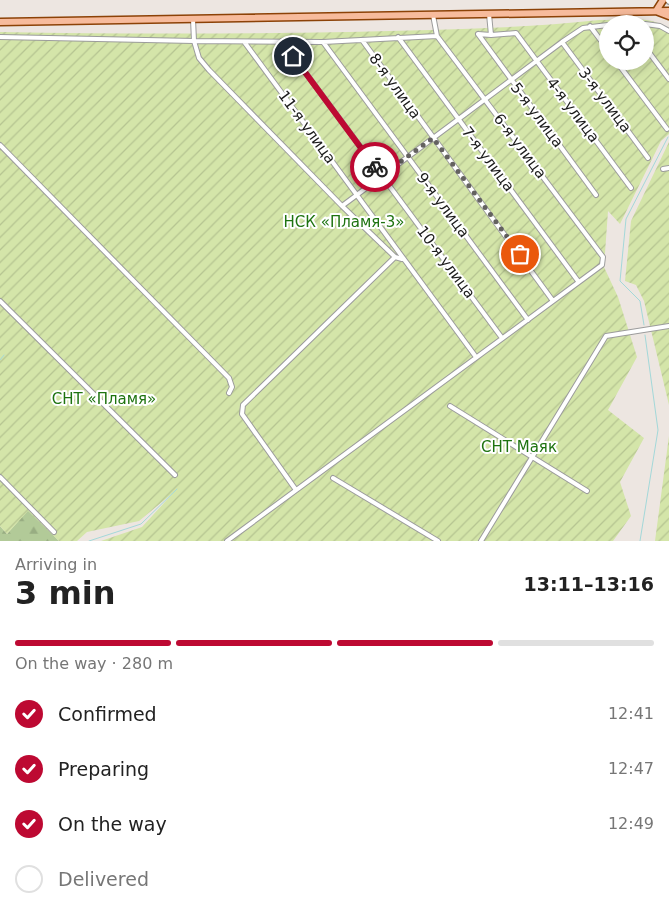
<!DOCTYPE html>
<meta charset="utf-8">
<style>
:root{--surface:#fff;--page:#f2f2f2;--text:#222;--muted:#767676;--line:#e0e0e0;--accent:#bd0932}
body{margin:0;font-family:"DejaVu Sans",sans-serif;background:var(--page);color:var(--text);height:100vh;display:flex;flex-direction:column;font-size:19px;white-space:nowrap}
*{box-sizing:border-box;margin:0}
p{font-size:16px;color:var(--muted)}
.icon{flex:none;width:28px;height:28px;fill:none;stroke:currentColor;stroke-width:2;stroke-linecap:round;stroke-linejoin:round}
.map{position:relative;height:541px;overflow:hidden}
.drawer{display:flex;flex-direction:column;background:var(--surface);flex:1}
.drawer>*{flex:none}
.tools{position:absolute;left:599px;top:15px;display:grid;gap:10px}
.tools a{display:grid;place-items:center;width:55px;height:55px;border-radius:50%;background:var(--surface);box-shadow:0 2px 12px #0003;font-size:25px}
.pin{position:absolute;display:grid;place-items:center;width:42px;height:42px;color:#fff;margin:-21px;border:2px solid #fff;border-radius:50%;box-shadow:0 1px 5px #0007}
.courier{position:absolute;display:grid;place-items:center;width:50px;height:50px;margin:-25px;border:4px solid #bd0932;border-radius:50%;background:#fff;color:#222;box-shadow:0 1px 6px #0007}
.headline em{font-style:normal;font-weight:700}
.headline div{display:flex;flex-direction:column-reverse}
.headline{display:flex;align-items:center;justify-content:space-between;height:85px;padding:0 15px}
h1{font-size:32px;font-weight:700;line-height:38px}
.bar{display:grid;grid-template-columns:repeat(4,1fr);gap:8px 5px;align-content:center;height:60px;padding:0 15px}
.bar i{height:6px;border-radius:4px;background:var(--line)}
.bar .current{background:var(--accent)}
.bar p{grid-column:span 4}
ol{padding:0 15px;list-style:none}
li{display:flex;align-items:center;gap:15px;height:55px}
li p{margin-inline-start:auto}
li .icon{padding:5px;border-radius:50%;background:var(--accent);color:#fff;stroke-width:4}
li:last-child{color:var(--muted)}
li i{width:28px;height:28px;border:2px solid var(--line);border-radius:50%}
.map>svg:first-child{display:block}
.forest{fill:url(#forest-firs)}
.garden{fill:url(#garden-furrows);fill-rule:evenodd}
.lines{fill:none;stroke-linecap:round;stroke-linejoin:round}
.stream{stroke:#a3d8d9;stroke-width:1}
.minor-casing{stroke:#9c9c9c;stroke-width:6}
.tertiary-casing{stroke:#9c9c9c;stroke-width:8}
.primary-casing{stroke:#8c4207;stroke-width:9}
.minor{stroke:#fff;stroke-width:4}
.tertiary{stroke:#fff;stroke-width:5}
.primary{stroke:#f7bb9c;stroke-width:6}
.done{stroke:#646260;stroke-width:5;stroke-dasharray:0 9}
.route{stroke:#bd0932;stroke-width:6}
.labels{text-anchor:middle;stroke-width:4;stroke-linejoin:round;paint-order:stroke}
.street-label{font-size:15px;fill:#1b1b1b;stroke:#fff}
.park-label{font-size:15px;fill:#1e7310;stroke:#fff}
</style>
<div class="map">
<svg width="669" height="541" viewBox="0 0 669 541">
<defs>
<pattern id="forest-firs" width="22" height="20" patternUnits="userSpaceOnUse" patternTransform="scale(1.25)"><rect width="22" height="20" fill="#b2ca98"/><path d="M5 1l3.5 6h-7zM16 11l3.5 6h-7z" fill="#98ad82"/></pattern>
<pattern id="garden-furrows" width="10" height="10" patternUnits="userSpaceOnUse" patternTransform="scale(1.25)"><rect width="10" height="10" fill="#d4e5a9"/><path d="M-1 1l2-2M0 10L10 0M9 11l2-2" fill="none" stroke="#b5c491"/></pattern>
</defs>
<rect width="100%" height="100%" fill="#ede6e1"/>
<path class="forest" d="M28 510 59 541H0V526L7 534Z"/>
<path class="garden" d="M599 20C620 20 653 14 669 30V134L661 141 620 224 608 211 604 267 618 297 637 357 608 410 644 438 620 482 631 516 613 541H101L142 527 174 492 139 521 87 532 77 541H59L28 511 7 534 0 526V32C116 34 233 34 349 32 433 30 516 29 599 20ZM608 24H645V61H608Z
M669 142V405L644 301 636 285 625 281 631 221Z
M669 436V541H655Z"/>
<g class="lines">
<path class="stream" d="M644 325 640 301 620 281 626 219 668 137
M0 360 4 355
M89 541 141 524 177 489
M640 541 658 430 645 335"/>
<defs>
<path id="minor" d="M645 24 660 26 669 31
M590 26 608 50
M478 34 596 195
M478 34 491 35 489 14
M491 35 516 33 631 188
M0 37 194 41 193 19
M398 37 578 281
M362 40 553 301
M282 41 502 338
M323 42 528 320
M562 42 648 158
M245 43 476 357
M645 47 669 79
M616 61 667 129
M0 145 229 378 232 387 229 393
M663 169 669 168
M342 206 209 70 199 58 194 41 323 42 437 36
M402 259 395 257 342 206 562 42 583 28 608 25
M0 301 175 475
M450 406 587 491
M0 477 54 532
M333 478 438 541
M296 490 242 414 243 405 395 257
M227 541 602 265 603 257 437 36 433 15
M481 541 606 336 669 326"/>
<path id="tertiary" d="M668 0 669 1"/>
<path id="primary" d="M663 0 656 11 669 16
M0 22 669 11"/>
</defs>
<use href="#minor" class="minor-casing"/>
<use href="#tertiary" class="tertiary-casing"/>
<use href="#primary" class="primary-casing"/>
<use href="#minor" class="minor"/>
<use href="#tertiary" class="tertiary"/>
<use href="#primary" class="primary"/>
</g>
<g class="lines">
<path class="done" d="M375 167 381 176 433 138 520 254"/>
<path class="route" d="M293 56 375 167"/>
</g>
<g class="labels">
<g class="street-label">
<text transform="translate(395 86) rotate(54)" y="5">8-я улица</text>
<text transform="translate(605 100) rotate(53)" y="5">3-я улица</text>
<text transform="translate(573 110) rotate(53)" y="5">4-я улица</text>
<text transform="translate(537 115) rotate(53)" y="5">5-я улица</text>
<text transform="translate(307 127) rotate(54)" y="5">11-я улица</text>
<text transform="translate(520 146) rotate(53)" y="5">6-я улица</text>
<text transform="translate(488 159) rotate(53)" y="5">7-я улица</text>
<text transform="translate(443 205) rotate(53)" y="5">9-я улица</text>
<text transform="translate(446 262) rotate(53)" y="5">10-я улица</text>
</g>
<g class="park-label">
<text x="344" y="227">НСК «Пламя-3»</text>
<text x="104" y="404">СНТ «Пламя»</text>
<text x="519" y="452">СНТ Маяк</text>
</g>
</g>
</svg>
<div class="tools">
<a><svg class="icon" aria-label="locate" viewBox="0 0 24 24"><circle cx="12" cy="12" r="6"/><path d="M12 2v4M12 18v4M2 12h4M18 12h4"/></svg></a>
</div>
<div class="pin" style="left:520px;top:254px;background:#ea580c"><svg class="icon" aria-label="bag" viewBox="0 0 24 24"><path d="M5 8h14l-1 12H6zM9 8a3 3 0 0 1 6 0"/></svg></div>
<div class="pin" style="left:293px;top:56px;background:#1f2937"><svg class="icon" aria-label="home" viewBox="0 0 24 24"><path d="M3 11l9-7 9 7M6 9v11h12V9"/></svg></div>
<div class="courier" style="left:375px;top:167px"><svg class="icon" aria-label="bike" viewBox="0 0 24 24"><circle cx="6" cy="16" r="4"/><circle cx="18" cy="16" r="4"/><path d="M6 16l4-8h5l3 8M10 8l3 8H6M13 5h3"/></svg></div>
</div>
<section class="drawer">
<div class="headline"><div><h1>3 min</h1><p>Arriving in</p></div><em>13:11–13:16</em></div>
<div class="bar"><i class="current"></i><i class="current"></i><i class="current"></i><i></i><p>On the way · 280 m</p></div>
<ol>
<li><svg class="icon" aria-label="check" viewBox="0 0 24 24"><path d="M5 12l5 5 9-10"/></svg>Confirmed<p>12:41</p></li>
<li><svg class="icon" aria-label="check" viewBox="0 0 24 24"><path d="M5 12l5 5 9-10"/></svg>Preparing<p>12:47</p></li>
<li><svg class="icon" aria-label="check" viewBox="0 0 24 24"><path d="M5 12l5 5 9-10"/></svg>On the way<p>12:49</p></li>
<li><i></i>Delivered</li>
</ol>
</section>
